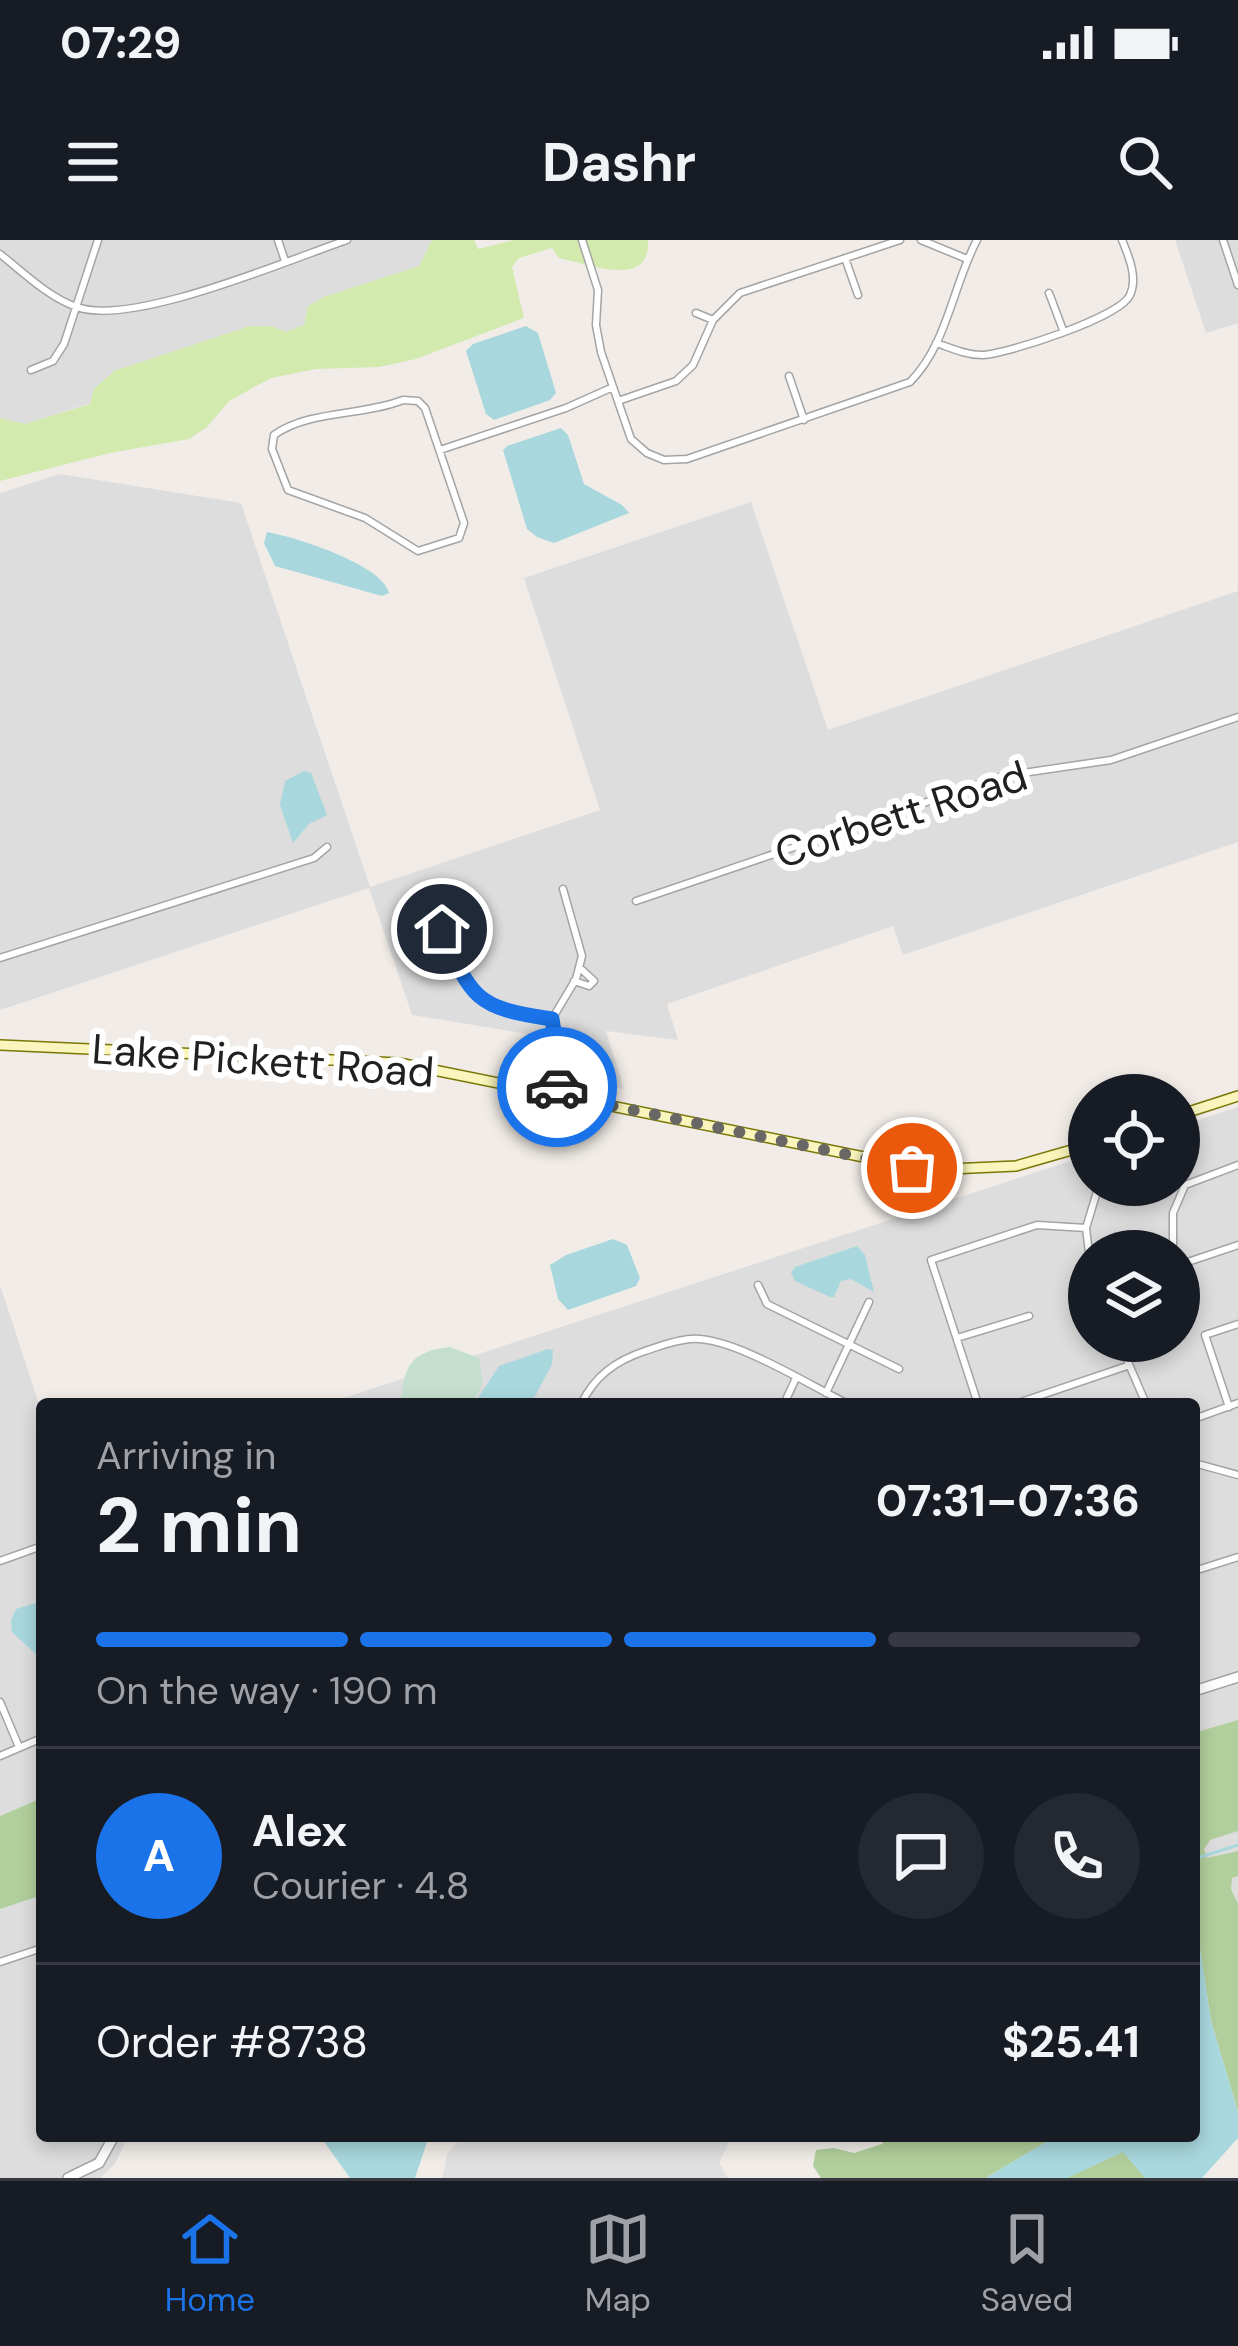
<!DOCTYPE html>
<meta charset="utf-8">
<style>
:root{--surface:#171b24;--page:#242831;--text:#f1f3f6;--muted:#9ea1a6;--line:#363941;--accent:#1a73e8}
body{margin:0;font-family:"DM Sans",sans-serif;background:var(--page);color:var(--text);height:100vh;display:flex;flex-direction:column;font-size:45px;white-space:nowrap}
*{box-sizing:border-box;margin:0}
p{font-size:39px;color:var(--muted)}
.icon{flex:none;width:66px;height:66px;fill:none;stroke:currentColor;stroke-width:2;stroke-linecap:round;stroke-linejoin:round}
.map{position:relative;flex:1;overflow:hidden}
.panel{position:absolute;left:36px;top:1158px;width:1164px;height:744px;display:flex;flex-direction:column;background:var(--surface);border-radius:12px;box-shadow:0 6px 18px #0003}
.panel>*{flex:none}
.tools{position:absolute;left:1068px;top:834px;display:grid;gap:24px}
.tools a{display:grid;place-items:center;width:132px;height:132px;border-radius:50%;background:var(--surface);box-shadow:0 6px 18px #0003;font-size:60px}
.pin{position:absolute;display:grid;place-items:center;width:102px;height:102px;color:#fff;margin:-51px;border:6px solid #fff;border-radius:50%;box-shadow:0 3px 12px #0007}
.courier{position:absolute;display:grid;place-items:center;width:120px;height:120px;margin:-60px;border:9px solid #1a73e8;border-radius:50%;background:#fff;color:#222;box-shadow:0 3px 15px #0007}
.overview em{font-style:normal;font-weight:700}
.overview div{display:flex;flex-direction:column-reverse}
.overview{display:flex;align-items:center;justify-content:space-between;height:204px;padding:0 60px}
h1{font-size:78px;font-weight:700;line-height:90px}
.bar{display:grid;grid-template-columns:repeat(4,1fr);gap:18px 12px;align-content:center;height:144px;padding:0 60px}
.bar i{height:15px;border-radius:9px;background:var(--line)}
.bar .current{background:var(--accent)}
.bar p{grid-column:span 4}
.line{display:flex;align-items:center;gap:30px;padding:0 60px;border-top:3px solid var(--line)}
.line div{flex:1}
.round{display:grid;place-items:center;flex:none;width:126px;height:126px;border-radius:63px;background:var(--page)}
.status{display:flex;justify-content:space-between;align-items:center;height:84px;padding:0 60px;background:var(--surface);direction:ltr}
.status svg{height:33px;fill:currentColor}
header{display:flex;justify-content:space-between;align-items:center;height:156px;padding:0 60px;background:var(--surface);font-size:54px;font-weight:700}
.tabs{display:flex;justify-content:space-around;align-items:center;height:168px;border-top:3px solid var(--line);background:var(--surface);font-size:33px;color:var(--muted)}
.tabs a{display:grid;justify-items:center;gap:6px}
.tabs .current{color:var(--accent)}
.map>svg:first-child{display:block}
.residential{fill:#deddde;fill-rule:evenodd}
.grass{fill:#d2eaae}
.forest{fill:#b1cf9c}
.wetland{fill:#c4dfcf}
.parking{fill:#e0e0e0}
.water{fill:#a8d8de}
.lines{fill:none;stroke-linecap:round;stroke-linejoin:round}
.stream{stroke:#a8d8de;stroke-width:3}
.minor-casing{stroke:#a4a4a4;stroke-width:9}
.tertiary-casing{stroke:#a4a4a4;stroke-width:12}
.secondary-casing{stroke:#797706;stroke-width:12}
.minor{stroke:#fff;stroke-width:6}
.tertiary{stroke:#fff;stroke-width:9}
.secondary{stroke:#f9f5bd;stroke-width:9}
.done{stroke:#696766;stroke-width:12;stroke-dasharray:0 21.6}
.route{stroke:#1a73e8;stroke-width:15}
.labels{text-anchor:middle;stroke-width:12;stroke-linejoin:round;paint-order:stroke}
.street-label{font-size:42px;fill:#202020;stroke:#fff}
</style>
<div class="status"><b>07:29</b><svg viewBox="0 0 49 12"><path d="M0 12V9h3v3zM5 12V6h3v6zM10 12V3h3v9zM15 12V0h3v12zM26 1h20v11H26zM47 4h2v5h-2z"/></svg></div>
<header><svg class="icon" aria-label="menu" viewBox="0 0 24 24"><path d="M4 6h16M4 12h16M4 18h16"/></svg>Dashr<svg class="icon" aria-label="search" viewBox="0 0 24 24"><circle cx="10" cy="10" r="6"/><path d="M15 15l6 6"/></svg></header>
<div class="map">
<svg width="1238" height="1938" viewBox="0 0 1238 1938">
<rect width="100%" height="100%" fill="#f1ece7"/>
<path class="residential" d="M0 0H432L419 26 324 57 308 66 304 85 286 92 271 86H249L191 107 91 163 25 184 0 178Z
M1175 0H1238V83L1206 93Z
M60 234 241 263 370 647 600 570 524 338 751 262 828 490 1238 351V602L903 715 893 686 667 764 678 800 606 791 624 849 567 839 565 846 542 842 546 797 412 775 369 648 0 770V253Z
M1238 867V1748L1194 1627V1164H325L1089 915V945H1179V886ZM1089 1011H1179V1101H1089Z
M0 1045 42 1173V1896H128L115 1924 100 1938H0Z"/>
<path class="grass" d="M432 0H474L478 9 514 0H648C651 50 589 24 559 18L552 8 519 18 512 27 524 78 416 119 379 127 316 129 271 138 229 161 207 187 189 199 110 213 0 241V178L25 184 90 164 94 149 114 131 250 86H271L286 92 304 85 308 66 324 57 419 26Z"/>
<path class="forest" d="M1238 1480V1591L1210 1600 1204 1609 1207 1618 1238 1611V1636L1232 1638 1231 1649 1238 1664V1872L1211 1781 1194 1670V1493Z
M42 1558V1655L0 1669V1576Z
M886 1896H1056L986 1938H821L813 1926 816 1910 834 1908 854 1913 882 1904Z
M1123 1911 1145 1938H1067Z"/>
<path class="wetland" d="M450 1107 479 1118 483 1144 471 1164H401C404 1126 409 1112 450 1107Z"/>
<path class="parking" d="M462 1896H732L719 1923 728 1938H442L447 1915Z"/>
<path class="water" d="M526 86 538 93 556 153 550 160 494 180 486 174 466 111 473 104Z
M561 188 568 195 584 244 622 265 629 273 554 303 537 297 527 289 503 210 507 206Z
M267 292C296 297 383 325 389 353L382 356 275 326 264 303Z
M304 531 311 533 327 575 309 584 293 603 280 565 285 541Z
M613 999 627 1005 640 1038 636 1046 568 1070 558 1059 550 1025 566 1015Z
M857 1006 865 1015 874 1052 851 1039 841 1041 834 1057H830L795 1041 791 1033 795 1027Z
M548 1109 553 1110 552 1124 531 1164H474L499 1126Z
M42 1361V1420L12 1392 11 1380 16 1369Z
M1194 1670 1211 1781 1238 1872V1898L1202 1938H1145L1123 1912 1067 1938H986L1056 1896H1194Z
M320 1896H429L415 1938H350Z"/>
<g class="lines">
<path class="stream" d="M1194 1619 1238 1605"/>
<defs>
<path id="minor" d="M278 0 285 21
M582 0 598 50 596 85 601 112 631 199 647 213 664 220 687 219 910 142C947 105 953 45 977 0
M921 0 967 19
M1223 0 1238 45
M0 14C23 32 49 58 77 67 132 87 288 20 347 0
M845 18 858 55
M1049 53 1063 90
M696 73 713 80
M936 103C951 108 966 115 982 115 1007 114 1121 77 1130 55 1138 38 1129 17 1122 0
M31 130 53 121 64 104 98 0
M789 136 804 180
M403 160 418 161 425 168 464 283 459 298 418 311 365 278 288 250 272 209 274 195C309 170 363 176 403 160Z
M618 161 676 141 693 125 713 80 740 53 900 0
M440 210 566 168 613 147
M636 661 1003 536 1111 520 1238 477
M442 689C471 759 476 768 552 779
M0 718 314 618 327 607
M574 741 589 746 594 741 580 728
M556 854 559 822 552 779 576 739 582 716 563 649
M1173 1011V973L1185 945 1238 925
M1089 1013 1086 988 1099 945
M1179 1025 1238 1005
M758 1045 767 1064 899 1129
M957 1098 1029 1076
M1119 1101 1146 1164
M826 1153 869 1062
M581 1164C595 1136 615 1121 645 1111 660 1106 675 1100 691 1099 732 1096 809 1145 848 1164
M784 1164 795 1140
M978 1164 931 1020 1037 985 1086 988
M1015 1164 1127 1126
M1229 1167 1205 1095 1238 1084
M1194 1179 1238 1163
M1194 1223 1238 1235
M0 1321 42 1306
M1194 1331 1238 1317
M0 1462 19 1507
M0 1516 42 1498
M0 1722 42 1708"/>
<path id="tertiary" d="M1194 1451 1238 1437
M68 1938 99 1923 114 1896"/>
<path id="secondary" d="M0 805 399 823 928 930 1016 926 1089 905
M1179 875 1238 856"/>
</defs>
<use href="#minor" class="minor-casing"/>
<use href="#tertiary" class="tertiary-casing"/>
<use href="#secondary" class="secondary-casing"/>
<use href="#minor" class="minor"/>
<use href="#tertiary" class="tertiary"/>
<use href="#secondary" class="secondary"/>
</g>
<g class="lines">
<path class="done" d="M557 847 556 854 912 928"/>
<path class="route" d="M442 689C471 759 476 768 552 779L559 822 557 847"/>
</g>
<g class="labels">
<g class="street-label">
<text transform="translate(901 574) rotate(-18)" y="15">Corbett Road</text>
<text transform="translate(263 820) rotate(4)" y="15">Lake Pickett Road</text>
</g>
</g>
</svg>
<div class="tools">
<a><svg class="icon" aria-label="locate" viewBox="0 0 24 24"><circle cx="12" cy="12" r="6"/><path d="M12 2v4M12 18v4M2 12h4M18 12h4"/></svg></a>
<a><svg class="icon" aria-label="layers" viewBox="0 0 24 24"><path d="M12 4l9 5-9 5-9-5zM3 14l9 5 9-5"/></svg></a>
</div>
<div class="pin" style="left:912px;top:928px;background:#ea580c"><svg class="icon" aria-label="bag" viewBox="0 0 24 24"><path d="M5 8h14l-1 12H6zM9 8a3 3 0 0 1 6 0"/></svg></div>
<div class="pin" style="left:442px;top:689px;background:#1f2937"><svg class="icon" aria-label="home" viewBox="0 0 24 24"><path d="M3 11l9-7 9 7M6 9v11h12V9"/></svg></div>
<div class="courier" style="left:557px;top:847px"><svg class="icon" aria-label="car" viewBox="0 0 24 24"><path d="M5 17H2v-5l4-1 3-4h7l3 4 3 1v5h-3M9 17h6M6 11h13"/><circle cx="7" cy="17" r="2"/><circle cx="17" cy="17" r="2"/></svg></div>
<section class="panel">
<div class="overview"><div><h1>2 min</h1><p>Arriving in</p></div><em>07:31–07:36</em></div>
<div class="bar"><i class="current"></i><i class="current"></i><i class="current"></i><i></i><p>On the way · 190 m</p></div>
<div class="line" style="height:216px"><b class="round" style="background:var(--accent);color:#fff">A</b><div><b>Alex</b><p>Courier · 4.8</p></div><a class="round"><svg class="icon" aria-label="chat" viewBox="0 0 24 24"><path d="M4 5h16v11H9l-5 4z"/></svg></a><a class="round"><svg class="icon" aria-label="phone" viewBox="0 0 24 24"><path d="M5 4h4l2 5-3 2q2 4 5 5l2-3 5 2v4C11 20 4 13 5 4z"/></svg></a></div>
<div class="line" style="height:156px"><div>Order #8738</div><b>$25.41</b></div>
</section>
</div>
<nav class="tabs">
<a class="current"><svg class="icon" aria-label="home" viewBox="0 0 24 24"><path d="M3 11l9-7 9 7M6 9v11h12V9"/></svg>Home</a>
<a><svg class="icon" aria-label="map" viewBox="0 0 24 24"><path d="M3 6l6-2 6 2 6-2v14l-6 2-6-2-6 2zM9 4v14M15 6v14"/></svg>Map</a>
<a><svg class="icon" aria-label="saved" viewBox="0 0 24 24"><path d="M7 4h10v16l-5-4-5 4z"/></svg>Saved</a>
</nav>
